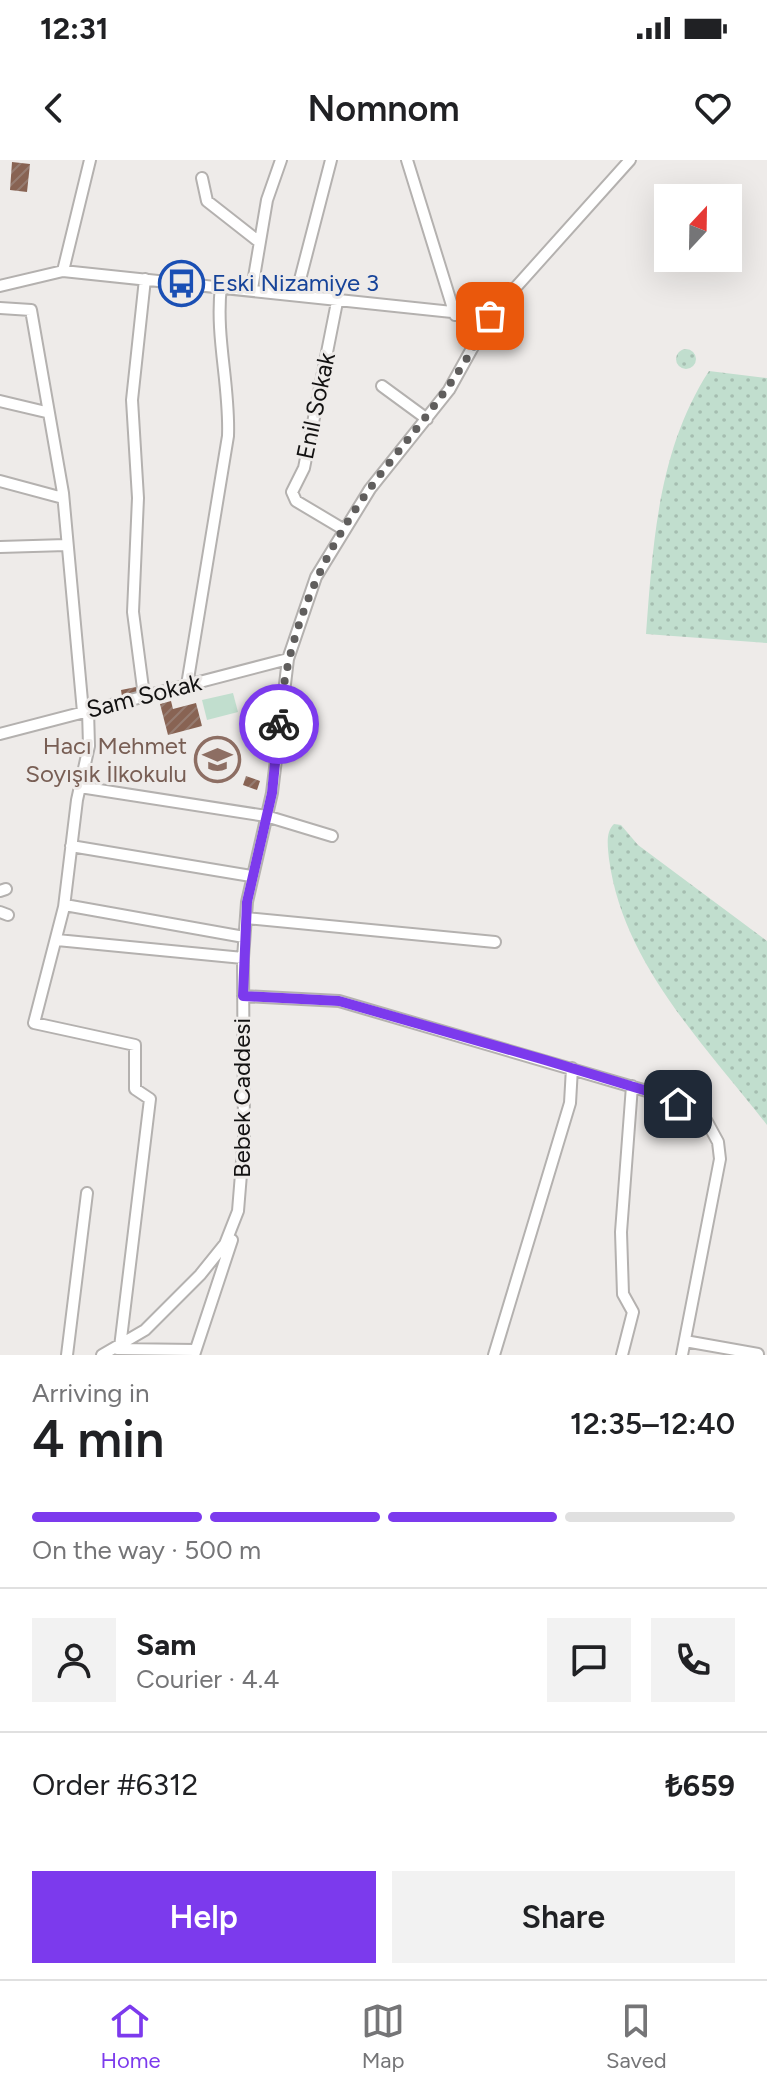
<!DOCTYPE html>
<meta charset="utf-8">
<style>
:root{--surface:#fff;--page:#f2f2f2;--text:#202124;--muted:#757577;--line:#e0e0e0;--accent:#7c3aed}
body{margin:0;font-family:Figtree,sans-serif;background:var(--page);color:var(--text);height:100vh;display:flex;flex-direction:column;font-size:30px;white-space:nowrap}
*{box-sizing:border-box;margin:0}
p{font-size:26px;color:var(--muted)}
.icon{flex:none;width:44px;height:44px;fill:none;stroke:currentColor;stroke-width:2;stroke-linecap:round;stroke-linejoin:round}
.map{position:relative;height:1195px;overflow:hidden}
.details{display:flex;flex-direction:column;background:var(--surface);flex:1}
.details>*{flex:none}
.needle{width:52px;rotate:22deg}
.controls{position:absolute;left:654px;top:24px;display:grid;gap:16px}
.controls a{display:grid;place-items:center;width:88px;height:88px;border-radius:0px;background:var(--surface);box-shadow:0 8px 32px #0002;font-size:40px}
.pin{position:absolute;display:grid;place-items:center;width:68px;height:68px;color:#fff;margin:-34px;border-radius:16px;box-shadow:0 4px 12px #0006}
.courier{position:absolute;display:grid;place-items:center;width:80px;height:80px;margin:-40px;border:6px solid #7c3aed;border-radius:50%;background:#fff;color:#222;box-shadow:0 2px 10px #0007}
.headline em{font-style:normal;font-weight:600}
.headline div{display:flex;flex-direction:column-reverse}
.headline{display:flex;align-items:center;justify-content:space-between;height:136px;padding:0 32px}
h1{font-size:52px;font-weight:600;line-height:60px}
.bar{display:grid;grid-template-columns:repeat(4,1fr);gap:12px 8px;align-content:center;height:96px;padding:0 32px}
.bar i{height:10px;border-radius:6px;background:var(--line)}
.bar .current{background:var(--accent)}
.bar p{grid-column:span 4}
.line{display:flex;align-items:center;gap:20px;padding:0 32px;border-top:2px solid var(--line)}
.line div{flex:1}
.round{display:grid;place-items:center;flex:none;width:84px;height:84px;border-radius:0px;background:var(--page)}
.button{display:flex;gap:16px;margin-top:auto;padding:16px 32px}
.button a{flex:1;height:92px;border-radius:0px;background:var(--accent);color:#fff;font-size:32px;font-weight:600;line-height:92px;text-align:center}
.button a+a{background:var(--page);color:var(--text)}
.status{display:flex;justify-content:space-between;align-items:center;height:56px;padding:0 40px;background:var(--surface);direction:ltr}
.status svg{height:22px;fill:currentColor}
header{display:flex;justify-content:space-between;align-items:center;height:104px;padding:0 32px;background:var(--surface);font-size:36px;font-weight:600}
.tab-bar{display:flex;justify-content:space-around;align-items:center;height:112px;border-top:2px solid var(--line);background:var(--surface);font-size:22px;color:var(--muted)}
.tab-bar a{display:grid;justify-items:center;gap:4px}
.tab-bar .current{color:var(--accent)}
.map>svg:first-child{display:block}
.grass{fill:url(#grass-dots)}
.garden{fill:#c1dece}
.building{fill:url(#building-hatch)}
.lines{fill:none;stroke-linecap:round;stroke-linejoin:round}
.minor-casing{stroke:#b4b1af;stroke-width:14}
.minor{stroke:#fff;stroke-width:10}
.done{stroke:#605e5d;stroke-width:8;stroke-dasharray:0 14.4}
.route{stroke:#7c3aed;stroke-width:10}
.labels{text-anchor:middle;stroke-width:6;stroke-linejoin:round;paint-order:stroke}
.transit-label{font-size:24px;fill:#164399;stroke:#eeebe9;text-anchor:start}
.street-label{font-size:24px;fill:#131212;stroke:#eeebe9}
.education-label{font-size:24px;fill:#785e54;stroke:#eeebe9;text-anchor:end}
</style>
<div class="status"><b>12:31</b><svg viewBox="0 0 49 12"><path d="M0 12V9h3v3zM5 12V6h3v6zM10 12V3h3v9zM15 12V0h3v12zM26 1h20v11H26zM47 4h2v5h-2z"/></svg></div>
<header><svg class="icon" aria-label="back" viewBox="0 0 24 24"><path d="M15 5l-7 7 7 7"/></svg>Nomnom<svg class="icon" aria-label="heart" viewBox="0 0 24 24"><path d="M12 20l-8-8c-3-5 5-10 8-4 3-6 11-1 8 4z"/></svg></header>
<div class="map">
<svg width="767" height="1195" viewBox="0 0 767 1195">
<defs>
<pattern id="grass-dots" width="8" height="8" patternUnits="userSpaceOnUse" patternTransform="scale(2)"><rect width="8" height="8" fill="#c1dece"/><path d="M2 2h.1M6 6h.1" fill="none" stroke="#a5bdb0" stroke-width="1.8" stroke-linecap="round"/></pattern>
<pattern id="building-hatch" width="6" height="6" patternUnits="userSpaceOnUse" patternTransform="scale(2)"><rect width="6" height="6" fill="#886353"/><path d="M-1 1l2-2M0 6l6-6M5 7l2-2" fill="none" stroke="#967c71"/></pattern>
</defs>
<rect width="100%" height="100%" fill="#eeebe9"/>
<path class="grass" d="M676 199a10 10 0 1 1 20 0a10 10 0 1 1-20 0Z
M709 211 767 218V483L646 474C653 383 658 290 709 211Z
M614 664 621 665 638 685 767 781V965C705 885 623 804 609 699 608 688 605 672 614 664Z"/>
<path class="garden" d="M233 533 238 552 207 560 202 540Z"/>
<path class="building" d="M12 2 30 4 27 32 10 30Z
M136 527 137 534 122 537 121 530Z
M171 541 173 549 196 543 202 566 168 575 160 544Z
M246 616 260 621 257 630 243 625Z"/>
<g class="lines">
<defs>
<path id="minor" d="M407 0 455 155
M202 18 207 41 258 81
M63 111 90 0
M0 126 63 111 490 156
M252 129 267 40 281 0
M296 135 331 0
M337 142 304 308 292 332 296 341 343 369
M0 148 31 150 63 333 83 552
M382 226 427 259
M0 241 46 252
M0 321 63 338
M0 387 66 385
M187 525 228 276C230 225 215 177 221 126
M144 536 133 452 138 338 132 240 145 119
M88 550 89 586 77 640 64 747 34 863 135 885V929L150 939 120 1187
M0 574 288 499
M80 627 266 656 332 676
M71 686 251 716
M0 731 6 729
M65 745 244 777
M0 752 8 755
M246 758 495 782
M57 780 243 798
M243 836 339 841 657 934 706 960 718 982 720 999 682 1195
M685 1181 758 1194
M117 1189 195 1190
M67 1195 87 1033
M102 1195 145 1170 200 1115 225 1084 238 1051 244 977 243 798 247 742 272 633 288 499 316 417 370 329 449 230 490 156 630 0
M194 1195 232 1080
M494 1195 570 943 572 908
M622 1195 633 1152 623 1134 621 1072 632 926"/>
</defs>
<use href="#minor" class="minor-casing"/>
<use href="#minor" class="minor"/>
</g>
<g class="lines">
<path class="done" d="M279 564C287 466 326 384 386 307 425 258 463 213 490 156"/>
<path class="route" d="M279 564 272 633 247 742 243 836 339 841 545 900 657 934 678 944"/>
</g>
<defs>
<symbol id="bus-ring" viewBox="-11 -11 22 22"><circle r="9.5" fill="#eeebe9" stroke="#1a4fb4" stroke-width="1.5"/><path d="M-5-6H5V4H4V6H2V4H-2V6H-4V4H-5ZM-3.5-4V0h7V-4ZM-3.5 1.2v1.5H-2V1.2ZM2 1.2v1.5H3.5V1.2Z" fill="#1a4fb4"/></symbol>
<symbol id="school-ring" viewBox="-11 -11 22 22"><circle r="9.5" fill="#eeebe9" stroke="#8d6e63" stroke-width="1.5"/><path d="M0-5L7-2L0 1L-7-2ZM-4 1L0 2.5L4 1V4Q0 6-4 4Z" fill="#8d6e63"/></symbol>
</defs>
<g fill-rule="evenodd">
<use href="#bus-ring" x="156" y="98" width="51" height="51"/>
<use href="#school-ring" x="192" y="574" width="51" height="51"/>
</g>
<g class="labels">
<g class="transit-label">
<text x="212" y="131">Eski Nizamiye 3</text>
</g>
<g class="street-label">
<text transform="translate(316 246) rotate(-78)" y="8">Enil Sokak</text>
<text transform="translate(144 536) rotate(-14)" y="8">Sam Sokak</text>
<text transform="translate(242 938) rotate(-90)" y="8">Bebek Caddesi</text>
</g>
<g class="education-label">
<text x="187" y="594">Hacı Mehmet<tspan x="187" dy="28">Soyışık İlkokulu</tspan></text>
</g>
</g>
</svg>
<div class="controls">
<a><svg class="needle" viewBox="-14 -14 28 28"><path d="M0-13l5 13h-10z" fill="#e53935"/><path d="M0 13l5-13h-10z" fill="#757577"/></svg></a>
</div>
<div class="pin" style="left:490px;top:156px;background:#ea580c"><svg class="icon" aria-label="bag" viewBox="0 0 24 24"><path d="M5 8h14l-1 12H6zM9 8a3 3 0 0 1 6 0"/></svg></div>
<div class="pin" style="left:678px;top:944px;background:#1f2937"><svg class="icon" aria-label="home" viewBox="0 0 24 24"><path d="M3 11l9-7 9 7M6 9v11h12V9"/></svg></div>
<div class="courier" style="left:279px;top:564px"><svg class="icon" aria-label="bike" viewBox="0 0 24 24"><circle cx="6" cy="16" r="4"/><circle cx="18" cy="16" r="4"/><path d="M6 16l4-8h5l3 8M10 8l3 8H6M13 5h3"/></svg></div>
</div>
<section class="details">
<div class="headline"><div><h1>4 min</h1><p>Arriving in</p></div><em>12:35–12:40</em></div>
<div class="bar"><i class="current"></i><i class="current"></i><i class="current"></i><i></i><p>On the way · 500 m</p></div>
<div class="line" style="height:144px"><a class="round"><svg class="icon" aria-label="person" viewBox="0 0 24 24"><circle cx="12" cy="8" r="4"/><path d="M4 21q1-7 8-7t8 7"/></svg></a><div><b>Sam</b><p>Courier · 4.4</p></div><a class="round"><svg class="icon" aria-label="chat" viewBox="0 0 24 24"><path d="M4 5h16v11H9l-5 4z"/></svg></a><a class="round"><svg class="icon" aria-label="phone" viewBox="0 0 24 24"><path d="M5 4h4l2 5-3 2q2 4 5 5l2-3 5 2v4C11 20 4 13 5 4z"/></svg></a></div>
<div class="line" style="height:104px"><div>Order #6312</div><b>₺659</b></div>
<div class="button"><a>Help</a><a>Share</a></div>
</section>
<nav class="tab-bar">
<a class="current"><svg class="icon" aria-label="home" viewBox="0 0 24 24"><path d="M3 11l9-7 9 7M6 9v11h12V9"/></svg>Home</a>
<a><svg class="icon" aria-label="map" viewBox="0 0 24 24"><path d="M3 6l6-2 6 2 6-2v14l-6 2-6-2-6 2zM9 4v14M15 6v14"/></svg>Map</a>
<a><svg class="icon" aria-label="saved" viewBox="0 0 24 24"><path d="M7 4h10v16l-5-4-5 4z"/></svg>Saved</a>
</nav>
